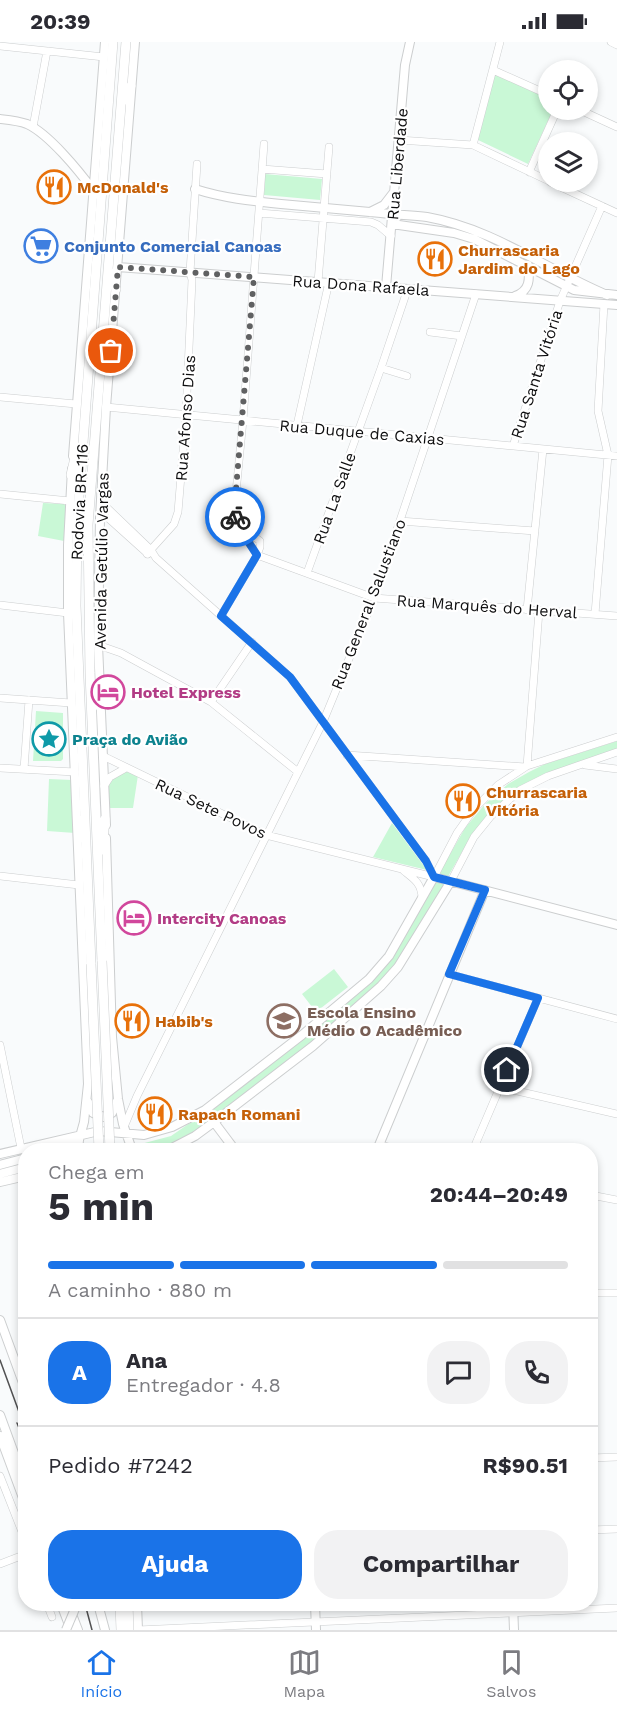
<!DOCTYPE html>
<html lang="pt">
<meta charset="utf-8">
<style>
:root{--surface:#fff;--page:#f2f2f3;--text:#2b2b33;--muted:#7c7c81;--line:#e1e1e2;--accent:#1a73e8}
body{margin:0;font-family:"Work Sans",sans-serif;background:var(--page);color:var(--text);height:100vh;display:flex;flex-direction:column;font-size:22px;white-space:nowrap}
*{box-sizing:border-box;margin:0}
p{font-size:20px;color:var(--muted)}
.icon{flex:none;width:33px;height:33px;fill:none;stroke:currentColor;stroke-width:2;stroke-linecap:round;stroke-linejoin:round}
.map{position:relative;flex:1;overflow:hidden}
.sheet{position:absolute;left:18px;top:1101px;width:580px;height:468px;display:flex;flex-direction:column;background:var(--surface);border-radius:24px;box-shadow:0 3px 9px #0003}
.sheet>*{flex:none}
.controls{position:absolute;left:538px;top:18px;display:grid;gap:12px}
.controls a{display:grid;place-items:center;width:60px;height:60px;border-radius:50%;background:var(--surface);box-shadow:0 3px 9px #0003;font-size:30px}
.pin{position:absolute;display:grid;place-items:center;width:51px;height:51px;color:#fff;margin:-26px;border:3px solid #fff;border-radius:50%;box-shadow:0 2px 6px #0007}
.courier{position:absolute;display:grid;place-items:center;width:60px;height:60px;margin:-30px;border:4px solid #1a73e8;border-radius:50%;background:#fff;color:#222;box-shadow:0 2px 8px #0007}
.headline em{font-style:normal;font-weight:700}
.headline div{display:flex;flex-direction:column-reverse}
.headline{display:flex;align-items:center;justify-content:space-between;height:102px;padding:0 30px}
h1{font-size:39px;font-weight:700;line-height:45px}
.bar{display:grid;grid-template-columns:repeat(4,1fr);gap:9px 6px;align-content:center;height:72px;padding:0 30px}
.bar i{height:8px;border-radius:4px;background:var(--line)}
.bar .on{background:var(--accent)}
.bar p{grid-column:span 4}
.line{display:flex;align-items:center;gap:15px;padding:0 30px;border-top:2px solid var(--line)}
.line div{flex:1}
.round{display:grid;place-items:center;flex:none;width:63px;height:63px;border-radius:24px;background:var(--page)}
.action{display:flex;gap:12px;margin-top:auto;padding:12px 30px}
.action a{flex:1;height:69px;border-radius:24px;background:var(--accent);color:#fff;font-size:24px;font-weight:700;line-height:69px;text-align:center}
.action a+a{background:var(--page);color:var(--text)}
.status{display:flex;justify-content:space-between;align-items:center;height:42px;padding:0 30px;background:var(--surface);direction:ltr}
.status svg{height:16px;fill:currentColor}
.dock{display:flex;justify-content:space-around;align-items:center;height:84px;border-top:2px solid var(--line);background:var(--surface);font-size:16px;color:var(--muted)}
.dock a{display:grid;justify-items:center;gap:3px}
.dock .on{color:var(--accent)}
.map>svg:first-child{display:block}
.green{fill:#c9f8d6}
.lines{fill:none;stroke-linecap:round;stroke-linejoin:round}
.minor-casing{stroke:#cccecf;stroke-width:8}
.major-casing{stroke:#cccecf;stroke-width:10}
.highway-casing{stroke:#cccecf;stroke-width:10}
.minor{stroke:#fff;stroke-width:7}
.major{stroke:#fff;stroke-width:8}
.highway{stroke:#fff;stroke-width:9}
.rail{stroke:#525253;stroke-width:1.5}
.major-bridge-casing{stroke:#cccecf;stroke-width:10;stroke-linecap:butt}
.highway-bridge-casing{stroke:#cccecf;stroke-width:10;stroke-linecap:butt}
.major-bridge{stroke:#fff;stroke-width:8}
.highway-bridge{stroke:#fff;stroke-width:9}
.done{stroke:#606162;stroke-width:6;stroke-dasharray:0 10.8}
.route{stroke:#1a73e8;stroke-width:8}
.labels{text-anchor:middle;stroke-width:4.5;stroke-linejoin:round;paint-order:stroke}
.street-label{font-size:16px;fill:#0e0e0f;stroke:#fff}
.food-label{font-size:16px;font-weight:bold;fill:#c56008;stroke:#fff;text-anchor:start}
.shop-label{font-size:16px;font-weight:bold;fill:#366cbe;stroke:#fff;text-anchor:start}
.hotel-label{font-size:16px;font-weight:bold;fill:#b23c85;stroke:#fff;text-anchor:start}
.culture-label{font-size:16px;font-weight:bold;fill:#0d838f;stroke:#fff;text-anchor:start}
.education-label{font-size:16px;font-weight:bold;fill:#785e54;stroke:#fff;text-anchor:start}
</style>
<div class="status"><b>20:39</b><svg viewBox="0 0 49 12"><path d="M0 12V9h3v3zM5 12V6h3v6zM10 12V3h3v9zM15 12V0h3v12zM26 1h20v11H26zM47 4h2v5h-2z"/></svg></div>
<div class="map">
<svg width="617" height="1588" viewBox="0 0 617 1588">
<rect width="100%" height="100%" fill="#f9fbfc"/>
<path class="green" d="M495 32 549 57V68H553L528 122 476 97Z
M265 132 322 137 320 158 264 153Z
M43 461 64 462 67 465 64 499 38 494Z
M36 669 63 671V717L61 719H33Z
M617 699V708L518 747 471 794 398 923 380 943 312 1001 194 1092 174 1103 157 1108H136L137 1103 171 1094 216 1063 390 917 465 786 485 762 508 742 529 730 545 722Z
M126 728 138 733 133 766H109C108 742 103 741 126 728Z
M49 737 72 738 75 791 47 789Z
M392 781 427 828 373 815Z
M334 927 348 945 316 970 302 952Z"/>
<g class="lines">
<defs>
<path id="minor" d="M611 0 617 3
M0 4 104 15
M493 28 549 53
M580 68 617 85
M33 85 47 9
M399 98 473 103 549 139
M473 103 500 0
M262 127 327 132
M529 130 557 68
M550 140 617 171
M259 171 371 180 378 183 391 194
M318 240 329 105
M430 290 462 294
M381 326 407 334
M0 355 76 362
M106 365 617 414
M297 383 329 240
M513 404 560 259 602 164
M0 452 70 459
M101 460 151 508 156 516 290 635 426 819 434 835
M100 476 104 475 108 476 148 512
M400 479 535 489
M147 512 174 482 178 470 186 373 192 238 190 230 197 122
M257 513 238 484 234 471 243 378 264 102
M257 513 374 556 617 574
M307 531 381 326 408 246
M0 563 68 571
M527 568 543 407
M595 572 608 413 598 369 604 262
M221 574 257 513 260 505V499L256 496 245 494
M98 603 121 611 211 660 298 730
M0 656 71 661
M211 660 252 600
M347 713 525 725
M103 714 266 793 434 835
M585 723 617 727
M527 724 539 569
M0 726 75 730
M24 727 29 658
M104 744 110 735 126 726
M404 829C414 837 421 841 422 855
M0 834 79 843
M434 835 457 791 474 767 498 743 527 724 617 695
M451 839 474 795 491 774 520 748 548 734 617 710
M449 932 617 977
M0 1003 21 1106
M500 1045 617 1072
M124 1085 137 1054 323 680 374 556 476 252
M380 1103 400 1108
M473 1108 538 956
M591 1153 617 1158
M591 1251H617
M591 1416 617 1415
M0 1434 26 1500
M591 1488 617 1487
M0 1522 26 1512
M47 1562 52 1575
M138 1588 617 1566"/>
<path id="major" d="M0 77C9 78 19 79 27 82 49 92 79 129 93 148
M195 147C223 156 251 159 281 162 314 165 347 168 381 171 396 173 412 173 427 175 494 187 545 227 607 253
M370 170 384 163 394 150
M392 182 454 191 474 197 574 248 617 253
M118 225 617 263
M386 245 405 23 410 0
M515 254C530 249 530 237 528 223
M73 414 105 0
M72 427 68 503V571L88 1042 84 1080 79 1098 78 1108
M106 783 98 603 100 476 106 365 135 0
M106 796 112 995 118 1057 123 1082 130 1102V1108
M88 1060 93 1071 104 1075 112 1071 117 1059
M205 1068 235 1108
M53 1108 67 1103 78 1096
M168 1108 195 1094 214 1080 313 1004 381 944 398 925 451 839
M377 1108 485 848
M0 1112 99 1089 144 1093 172 1085 205 1068 302 993 369 937 389 914 434 835 617 883
M0 1123 26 1116
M0 1132 26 1125
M0 1140 26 1134
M0 1278 26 1349
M0 1373 26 1444
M0 1394 26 1464
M61 1562 71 1588
M68 1562 78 1588
M98 1562 105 1588
M137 1562 138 1588
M315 1562 316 1588
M513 1562 514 1588"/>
<path id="highway" d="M125 58 126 51 131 44
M110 230 116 247
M71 433 77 407
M94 644 100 665
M78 778 82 796
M102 808 105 777
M102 919 90 631 88 483 126 0
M91 922 76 564 77 481 113 0
M120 1562 121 1588
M128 1562 129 1588"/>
</defs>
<use href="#minor" class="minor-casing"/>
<use href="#major" class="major-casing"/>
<use href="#highway" class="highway-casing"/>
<use href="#minor" class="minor"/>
<use href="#major" class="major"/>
<use href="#highway" class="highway"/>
<path class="rail" d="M0 1318 26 1389
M17 1381 26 1403
M85 1562 92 1588"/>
<defs>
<path id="major-bridge" d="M66 1588 77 1562"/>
<path id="highway-bridge" d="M102 919 110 1108
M91 922 99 1108"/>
</defs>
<use href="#major-bridge" class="major-bridge-casing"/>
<use href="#highway-bridge" class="highway-bridge-casing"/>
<use href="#major-bridge" class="major-bridge"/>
<use href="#highway-bridge" class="highway-bridge"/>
</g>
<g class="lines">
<path class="done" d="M111 309 118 225 254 235 234 471 235 475"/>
<path class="route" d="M235 475 238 484 257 513 221 574 290 635 426 819 434 835 485 848 449 932 538 956 507 1028"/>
</g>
<defs>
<symbol id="restaurant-ring" viewBox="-11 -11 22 22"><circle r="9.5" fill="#fff" stroke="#e8710a" stroke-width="1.5"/><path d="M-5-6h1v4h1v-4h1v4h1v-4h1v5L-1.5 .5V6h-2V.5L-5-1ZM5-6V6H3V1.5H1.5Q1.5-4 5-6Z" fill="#e8710a"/></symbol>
<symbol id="supermarket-ring" viewBox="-11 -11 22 22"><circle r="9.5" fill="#fff" stroke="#3f7fe0" stroke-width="1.5"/><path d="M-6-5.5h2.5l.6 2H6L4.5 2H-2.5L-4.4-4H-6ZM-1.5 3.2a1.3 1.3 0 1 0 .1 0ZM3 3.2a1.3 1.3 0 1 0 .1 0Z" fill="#3f7fe0"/></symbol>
<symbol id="hotel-ring" viewBox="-11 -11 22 22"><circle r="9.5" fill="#fff" stroke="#d1479c" stroke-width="1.5"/><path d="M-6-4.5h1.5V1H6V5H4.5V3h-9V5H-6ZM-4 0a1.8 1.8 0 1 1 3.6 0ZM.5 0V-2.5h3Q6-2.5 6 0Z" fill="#d1479c"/></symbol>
<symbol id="sight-ring" viewBox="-11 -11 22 22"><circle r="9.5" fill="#fff" stroke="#0f9aa8" stroke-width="1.5"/><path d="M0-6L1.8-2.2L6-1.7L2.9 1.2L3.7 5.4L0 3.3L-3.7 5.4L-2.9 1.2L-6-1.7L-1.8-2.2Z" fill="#0f9aa8"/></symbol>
<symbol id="school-ring" viewBox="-11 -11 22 22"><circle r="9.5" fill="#fff" stroke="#8d6e63" stroke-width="1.5"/><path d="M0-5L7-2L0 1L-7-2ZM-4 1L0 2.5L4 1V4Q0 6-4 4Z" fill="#8d6e63"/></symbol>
</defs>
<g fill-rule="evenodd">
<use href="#restaurant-ring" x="35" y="126" width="38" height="38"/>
<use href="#supermarket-ring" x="22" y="185" width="38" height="38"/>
<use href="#restaurant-ring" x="416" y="198" width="38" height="38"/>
<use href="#hotel-ring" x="89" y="631" width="38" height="38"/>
<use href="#sight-ring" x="30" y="678" width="38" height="38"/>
<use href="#restaurant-ring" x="444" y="740" width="38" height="38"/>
<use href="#hotel-ring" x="115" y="857" width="38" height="38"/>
<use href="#restaurant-ring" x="113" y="960" width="38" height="38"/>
<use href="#school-ring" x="265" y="960" width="38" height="38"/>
<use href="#restaurant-ring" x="136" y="1053" width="38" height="38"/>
</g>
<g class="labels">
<g class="street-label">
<text transform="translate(397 122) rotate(-85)" y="6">Rua Liberdade</text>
<text transform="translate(361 243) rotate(4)" y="6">Rua Dona Rafaela</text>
<text transform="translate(536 332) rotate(-72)" y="6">Rua Santa Vitória</text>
<text transform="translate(185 376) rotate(-86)" y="6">Rua Afonso Dias</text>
<text transform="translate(362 390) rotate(5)" y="6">Rua Duque de Caxias</text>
<text transform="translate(334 456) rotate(-70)" y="6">Rua La Salle</text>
<text transform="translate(79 460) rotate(-87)" y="6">Rodovia BR-116</text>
<text transform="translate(101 519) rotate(-89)" y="6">Avenida Getúlio Vargas</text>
<text transform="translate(368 562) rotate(-69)" y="6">Rua General Salustiano</text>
<text transform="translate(487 564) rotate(4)" y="6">Rua Marquês do Herval</text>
<text transform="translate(211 766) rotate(25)" y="6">Rua Sete Povos</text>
</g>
<g class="food-label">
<text x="77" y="151">McDonald's</text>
<text x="458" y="214">Churrascaria<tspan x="458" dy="18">Jardim do Lago</tspan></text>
<text x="486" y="756">Churrascaria<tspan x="486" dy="18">Vitória</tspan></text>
<text x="155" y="985">Habib's</text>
<text x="178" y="1078">Rapach Romani</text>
</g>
<g class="shop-label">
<text x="64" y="210">Conjunto Comercial Canoas</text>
</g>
<g class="hotel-label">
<text x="131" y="656">Hotel Express</text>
<text x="157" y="882">Intercity Canoas</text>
</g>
<g class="culture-label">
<text x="72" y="703">Praça do Avião</text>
</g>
<g class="education-label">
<text x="307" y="976">Escola Ensino<tspan x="307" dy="18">Médio O Acadêmico</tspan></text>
</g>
</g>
</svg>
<div class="controls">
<a><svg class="icon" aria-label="locate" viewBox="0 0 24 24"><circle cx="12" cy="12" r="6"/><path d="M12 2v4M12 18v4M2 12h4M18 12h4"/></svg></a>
<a><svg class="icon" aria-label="layers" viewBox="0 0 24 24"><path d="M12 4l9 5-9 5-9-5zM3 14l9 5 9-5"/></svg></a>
</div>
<div class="pin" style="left:111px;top:309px;background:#ea580c"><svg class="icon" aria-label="bag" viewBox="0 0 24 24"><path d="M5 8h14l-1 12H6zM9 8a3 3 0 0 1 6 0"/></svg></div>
<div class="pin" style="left:507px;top:1028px;background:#1f2937"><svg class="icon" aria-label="home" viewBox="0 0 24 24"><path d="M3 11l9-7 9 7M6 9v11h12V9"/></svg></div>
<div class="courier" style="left:235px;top:475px"><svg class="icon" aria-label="bike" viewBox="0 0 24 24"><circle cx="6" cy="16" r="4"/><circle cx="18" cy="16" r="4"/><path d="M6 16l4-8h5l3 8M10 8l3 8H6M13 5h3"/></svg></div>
<section class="sheet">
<div class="headline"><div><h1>5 min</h1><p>Chega em</p></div><em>20:44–20:49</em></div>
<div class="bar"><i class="on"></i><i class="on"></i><i class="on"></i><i></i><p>A caminho · 880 m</p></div>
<div class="line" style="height:108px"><b class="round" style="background:var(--accent);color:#fff">A</b><div><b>Ana</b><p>Entregador · 4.8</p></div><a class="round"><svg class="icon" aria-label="chat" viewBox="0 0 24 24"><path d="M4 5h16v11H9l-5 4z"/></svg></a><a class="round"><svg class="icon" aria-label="phone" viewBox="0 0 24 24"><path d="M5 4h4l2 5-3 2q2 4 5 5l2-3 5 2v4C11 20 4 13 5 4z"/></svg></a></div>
<div class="line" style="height:78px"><div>Pedido #7242</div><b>R$90.51</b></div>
<div class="action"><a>Ajuda</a><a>Compartilhar</a></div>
</section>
</div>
<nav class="dock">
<a class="on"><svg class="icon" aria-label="home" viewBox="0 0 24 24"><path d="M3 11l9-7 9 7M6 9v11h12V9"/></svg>Início</a>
<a><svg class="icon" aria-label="map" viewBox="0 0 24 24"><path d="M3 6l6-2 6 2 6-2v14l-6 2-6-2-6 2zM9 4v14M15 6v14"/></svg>Mapa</a>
<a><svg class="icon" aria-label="saved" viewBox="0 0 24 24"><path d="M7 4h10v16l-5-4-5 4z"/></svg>Salvos</a>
</nav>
